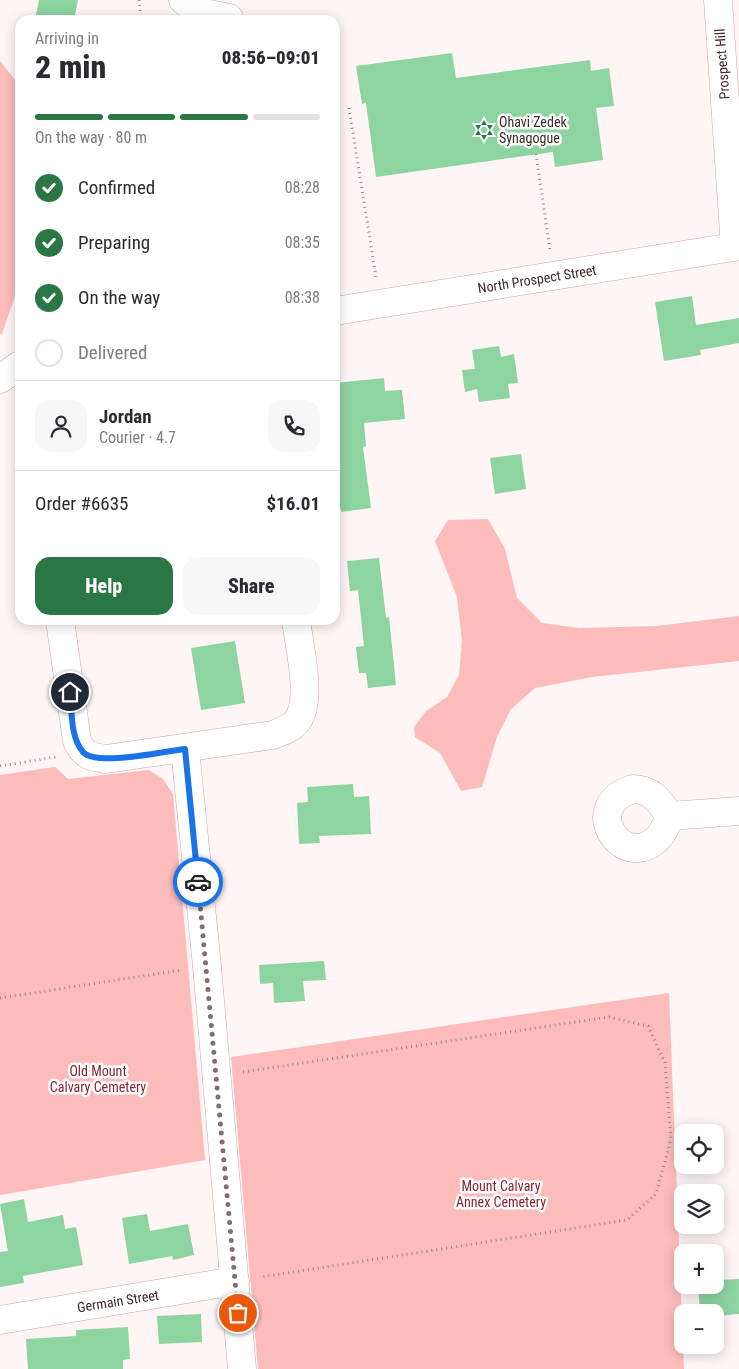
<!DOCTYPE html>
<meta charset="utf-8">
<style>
:root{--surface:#fff;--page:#f7f7f7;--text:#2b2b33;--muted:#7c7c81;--line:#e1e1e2;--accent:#2a7745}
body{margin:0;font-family:"Roboto Condensed",sans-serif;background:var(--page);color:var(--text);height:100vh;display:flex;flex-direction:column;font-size:19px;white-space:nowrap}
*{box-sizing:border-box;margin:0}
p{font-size:16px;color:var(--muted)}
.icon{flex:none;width:28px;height:28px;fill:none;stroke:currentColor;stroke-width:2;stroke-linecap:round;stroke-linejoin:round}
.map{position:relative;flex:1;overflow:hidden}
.side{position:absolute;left:15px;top:15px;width:325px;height:610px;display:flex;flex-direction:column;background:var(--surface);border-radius:15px;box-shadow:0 2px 12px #0003}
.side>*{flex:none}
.controls{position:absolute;left:674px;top:1124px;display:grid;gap:10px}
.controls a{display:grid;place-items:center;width:50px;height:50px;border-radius:10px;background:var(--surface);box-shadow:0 2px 12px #0003;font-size:25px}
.pin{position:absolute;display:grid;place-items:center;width:42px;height:42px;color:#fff;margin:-21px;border:2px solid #fff;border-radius:50%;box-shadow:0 1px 5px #0007}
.courier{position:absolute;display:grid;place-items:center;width:50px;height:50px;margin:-25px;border:4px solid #1a73e8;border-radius:50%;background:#fff;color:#222;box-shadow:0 1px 6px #0007}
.summary em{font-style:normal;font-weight:800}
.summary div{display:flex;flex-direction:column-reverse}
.summary{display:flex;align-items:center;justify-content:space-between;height:85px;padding:0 20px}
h1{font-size:32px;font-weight:800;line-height:38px}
.bar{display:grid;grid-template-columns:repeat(4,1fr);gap:8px 5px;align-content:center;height:60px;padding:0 20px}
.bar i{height:6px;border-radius:4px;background:var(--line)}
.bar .selected{background:var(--accent)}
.bar p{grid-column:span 4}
.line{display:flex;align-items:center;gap:12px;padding:0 20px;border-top:1px solid var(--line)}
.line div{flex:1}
.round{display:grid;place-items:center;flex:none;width:52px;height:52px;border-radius:15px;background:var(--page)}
ol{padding:0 20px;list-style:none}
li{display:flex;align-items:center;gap:15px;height:55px}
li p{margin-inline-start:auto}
li .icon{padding:5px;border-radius:50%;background:var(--accent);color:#fff;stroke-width:4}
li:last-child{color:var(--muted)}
li i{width:28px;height:28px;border:2px solid var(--line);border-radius:50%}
.cta{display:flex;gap:10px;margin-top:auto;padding:10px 20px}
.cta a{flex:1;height:58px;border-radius:15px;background:var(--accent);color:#fff;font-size:20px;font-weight:800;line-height:58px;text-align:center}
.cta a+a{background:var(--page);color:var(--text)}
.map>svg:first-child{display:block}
.green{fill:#fdbcbc}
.building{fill:#8dd4a1}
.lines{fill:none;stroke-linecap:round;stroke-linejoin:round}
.minor-casing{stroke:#cea5a4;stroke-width:29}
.path{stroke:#978b8a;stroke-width:3;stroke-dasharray:1 4;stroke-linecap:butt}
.minor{stroke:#fff;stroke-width:28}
.done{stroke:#7e7070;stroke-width:5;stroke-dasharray:0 9}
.route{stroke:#1a73e8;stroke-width:6}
.labels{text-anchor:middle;stroke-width:5;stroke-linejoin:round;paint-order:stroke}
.street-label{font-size:14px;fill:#392929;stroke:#fff}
.poi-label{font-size:14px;fill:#392929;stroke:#fff;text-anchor:start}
.park-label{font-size:14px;fill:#87252f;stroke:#fff}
</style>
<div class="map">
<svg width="739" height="1369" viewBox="0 0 739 1369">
<rect width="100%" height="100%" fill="#fef5f4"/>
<path class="green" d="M0 61 20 86V281L2 334H0Z
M488 519 505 549 517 598 542 623 579 628 657 626 739 616V661L592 677 535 688 511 709 497 737 482 787 461 791 440 753 415 737 414 727 426 711 447 697 459 675 462 641 457 597 435 541 448 520Z
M55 767 68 779 149 770 163 779 173 794 205 1160 0 1195V775Z
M669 993 684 1369H258L231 1057Z"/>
<path class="building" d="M39 0H78L74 20H35Z
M452 53 456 78 590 60 591 71 609 68 614 106 596 108 603 160 555 167 553 152 376 177 366 103 362 104 356 66Z
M692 296 696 325 739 318V343L700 350 701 355 664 361 655 302Z
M499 346 501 357 514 354 518 383 508 384 510 398 479 402 477 389 465 392 462 370 475 369 472 350Z
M384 378 385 391 402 390 405 419 364 423 366 446 363 447 371 508 341 512 335 470V383Z
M521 454 526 489 495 494 490 458Z
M379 558 386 618 389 617 396 685 368 688 366 673H359L356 647 364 646 358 590 350 591 347 561Z
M235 641 245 703 201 710 191 648Z
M353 784 354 797 369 796 371 834 319 836 320 843 299 844 297 803 308 802 307 787Z
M324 961 326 980 303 981 305 1001 274 1003 273 983 260 984 259 965Z
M24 1199 28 1222 63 1215 65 1229 76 1227 83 1265 23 1276 24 1283 0 1287V1252L8 1251 0 1204Z
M147 1214 150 1231 188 1224 194 1255 173 1260 172 1256 129 1264 122 1218Z
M739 1279V1314L715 1316V1312H700L698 1285H715V1280Z
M201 1314 202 1342 159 1344 157 1316Z
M128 1327 130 1359 123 1360V1369H28L26 1339 76 1336V1330Z"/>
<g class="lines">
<defs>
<path id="minor" d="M183 0 204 13 229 18
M718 0 735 247
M335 311 739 246
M0 379 20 365
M60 620 77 741C84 755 90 757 106 759L273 735C282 731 291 729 297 721 313 701 299 645 296 620
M185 749 207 966 242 1369
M633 789C652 789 660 802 670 816 667 824 663 833 657 839 623 872 578 806 633 789Z
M670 816 739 811
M0 1320 235 1281"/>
</defs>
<use href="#minor" class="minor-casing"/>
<path class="path" d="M139 0 141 20
M349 108 376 277
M536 154 550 250
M0 766 56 757
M0 998 182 970
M243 1072 609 1017 648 1026 665 1063 671 1139 656 1194 627 1220 261 1277"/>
<use href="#minor" class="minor"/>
</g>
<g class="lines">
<path class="done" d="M198 882 238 1313"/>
<path class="route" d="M70 692C72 710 70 737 83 752 96 767 165 751 185 749L198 882"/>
</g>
<defs>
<symbol id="synagogue-bare" viewBox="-9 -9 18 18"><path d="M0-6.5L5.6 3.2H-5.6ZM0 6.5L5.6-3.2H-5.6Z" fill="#2a7745" stroke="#fff" stroke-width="2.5" paint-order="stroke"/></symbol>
</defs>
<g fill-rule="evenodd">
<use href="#synagogue-bare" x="470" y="116" width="28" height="28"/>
</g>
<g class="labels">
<g class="street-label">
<text transform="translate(722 64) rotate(-94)" y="5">Prospect Hill</text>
<text transform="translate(537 279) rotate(-9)" y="5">North Prospect Street</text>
<text transform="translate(118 1301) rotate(-9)" y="5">Germain Street</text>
</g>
<g class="poi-label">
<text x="499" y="127">Ohavi Zedek<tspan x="499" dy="16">Synagogue</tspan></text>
</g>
<g class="park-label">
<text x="98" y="1076">Old Mount<tspan x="98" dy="16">Calvary Cemetery</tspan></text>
<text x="501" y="1191">Mount Calvary<tspan x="501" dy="16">Annex Cemetery</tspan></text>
</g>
</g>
</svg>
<div class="controls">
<a><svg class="icon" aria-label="locate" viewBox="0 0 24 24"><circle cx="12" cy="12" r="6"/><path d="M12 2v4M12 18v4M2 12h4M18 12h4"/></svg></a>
<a><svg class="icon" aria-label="layers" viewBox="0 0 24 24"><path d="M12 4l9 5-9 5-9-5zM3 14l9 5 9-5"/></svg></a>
<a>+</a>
<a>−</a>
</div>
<div class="pin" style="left:238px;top:1313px;background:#ea580c"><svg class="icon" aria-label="bag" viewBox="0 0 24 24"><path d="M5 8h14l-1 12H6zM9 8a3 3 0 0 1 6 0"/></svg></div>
<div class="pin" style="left:70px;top:692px;background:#1f2937"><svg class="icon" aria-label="home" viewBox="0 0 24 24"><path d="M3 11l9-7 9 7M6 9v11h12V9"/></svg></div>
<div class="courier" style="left:198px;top:882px"><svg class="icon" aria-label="car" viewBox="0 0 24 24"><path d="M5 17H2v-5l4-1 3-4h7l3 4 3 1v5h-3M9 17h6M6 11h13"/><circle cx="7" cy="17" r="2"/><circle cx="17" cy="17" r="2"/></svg></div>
<section class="side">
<div class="summary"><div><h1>2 min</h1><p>Arriving in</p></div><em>08:56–09:01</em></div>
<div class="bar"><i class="selected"></i><i class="selected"></i><i class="selected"></i><i></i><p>On the way · 80 m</p></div>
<ol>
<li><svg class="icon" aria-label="check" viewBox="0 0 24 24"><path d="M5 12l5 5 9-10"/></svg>Confirmed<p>08:28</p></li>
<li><svg class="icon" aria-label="check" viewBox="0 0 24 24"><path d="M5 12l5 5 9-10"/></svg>Preparing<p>08:35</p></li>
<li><svg class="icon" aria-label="check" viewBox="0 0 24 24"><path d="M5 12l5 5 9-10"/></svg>On the way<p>08:38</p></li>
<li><i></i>Delivered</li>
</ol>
<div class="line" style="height:90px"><a class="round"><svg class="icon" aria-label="person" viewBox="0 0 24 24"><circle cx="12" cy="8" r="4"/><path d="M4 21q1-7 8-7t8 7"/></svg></a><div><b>Jordan</b><p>Courier · 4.7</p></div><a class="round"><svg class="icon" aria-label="phone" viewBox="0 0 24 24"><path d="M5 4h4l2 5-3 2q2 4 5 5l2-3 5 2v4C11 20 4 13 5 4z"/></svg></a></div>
<div class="line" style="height:65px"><div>Order #6635</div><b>$16.01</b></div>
<div class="cta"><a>Help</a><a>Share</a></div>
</section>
</div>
